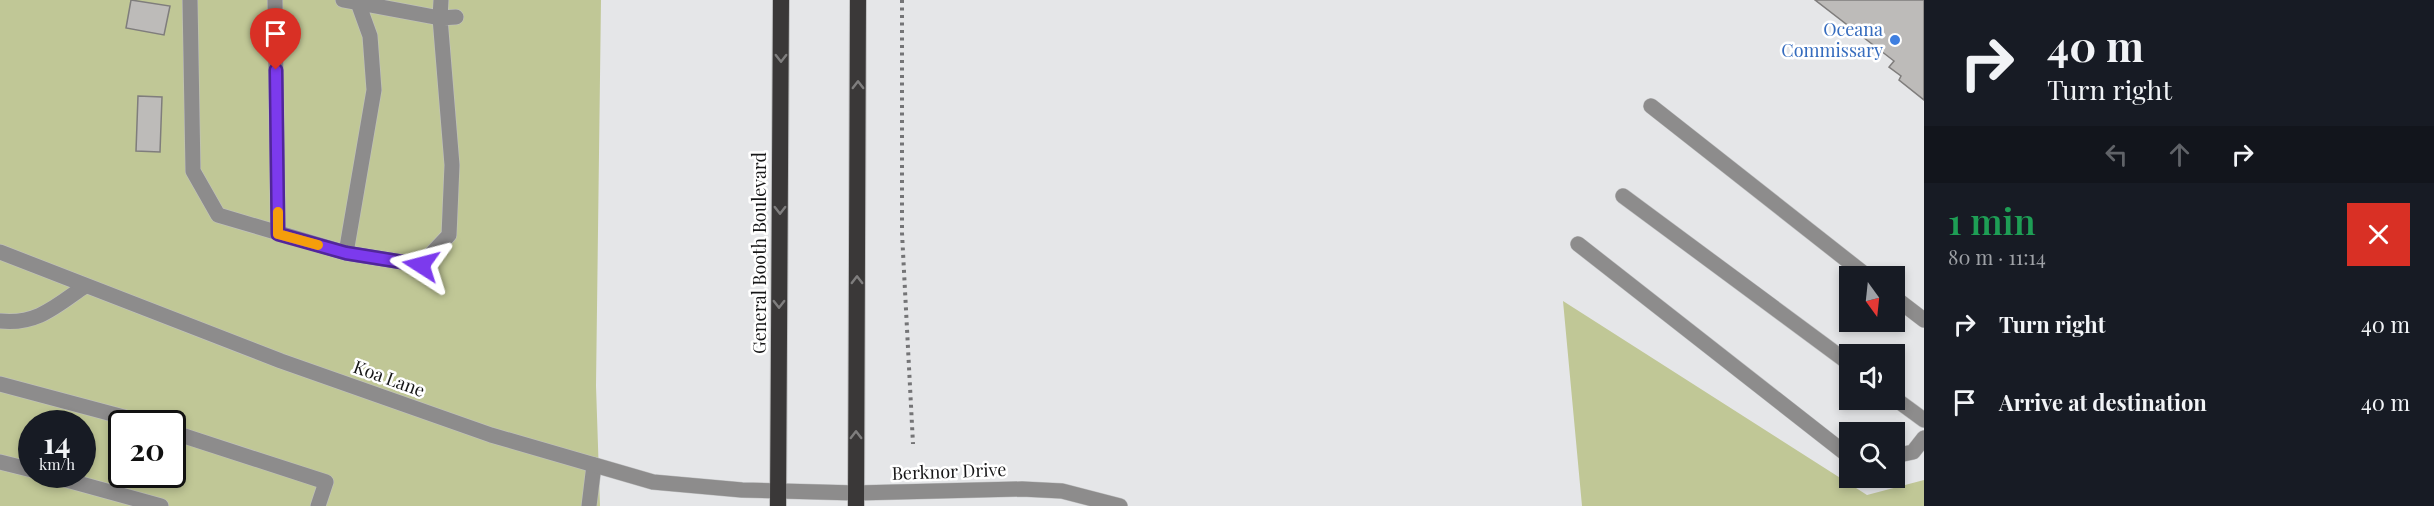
<!DOCTYPE html>
<html lang="en">
<head>
<meta charset="utf-8">
<style>
  body { margin:0; font-family:"Playfair Display",serif; background:#242831; color:#f1f3f6; height:100vh; display:flex; flex-direction:column; font-size:22px; white-space:nowrap }
  * { box-sizing:border-box; margin:0 }
  p { font-size:20px; color:#9ea1a6 }
  .icon { flex:none; width:33px; height:33px; fill:none; stroke:currentColor; stroke-width:2; stroke-linecap:round; stroke-linejoin:round }
  .map { position:relative; flex:1; overflow:hidden }
  .details { display:flex; flex-direction:column; background:#171b24; width:510px }
  .details>* { flex:none }
  .hud { background:#171b24; color:#f1f3f6; overflow:hidden }
  .needle { width:39px; rotate:165deg }
  .fabs { position:absolute; left:1839px; top:266px; display:grid; gap:12px }
  .fabs a { display:grid; place-items:center; width:66px; height:66px; border-radius:0px; background:#171b24; box-shadow:0 3px 9px #0003; font-size:30px }
  .speed { position:absolute; left:18px; top:410px; display:flex; gap:12px; font-size:30px; font-weight:700; text-align:center }
  .speed>* { display:grid; place-content:center; width:78px; height:78px; border-radius:50%; background:#171b24; box-shadow:0 3px 9px #0003; line-height:1 }
  .speed small { font-size:15px; font-weight:400 }
  .speed .limit { border:3px solid #111; border-radius:9px; background:#fff; color:#111 }
  .pin { position:absolute; display:grid; place-items:center; width:51px; height:51px; color:#fff; margin:-62px -26px; border-radius:50% 50% 50% 0; rotate:-45deg; box-shadow:0 0 6px #0007 }
  .pin .icon { rotate:45deg }
  .me { position:absolute; width:66px; margin:-33px; rotate:279deg; stroke-linejoin:round; filter:drop-shadow(0 0 4px #0008) }
  .turn { display:flex; align-items:center; gap:21px; height:126px; padding:0 24px; font-size:27px }
  .turn .icon { width:78px; height:78px; stroke-width:2.5 }
  .turn b { display:block; font-size:42px; line-height:51px }
  .lanes { display:flex; align-items:center; height:57px; padding:0 24px; background:#0003; justify-content:center; gap:30px; direction:ltr }
  .lanes .off { opacity:.35 }
  .round { display:grid; place-items:center; flex:none; width:63px; height:63px; border-radius:0px; background:#242831 }
  .head { display:flex; align-items:center; justify-content:space-between; height:102px; padding:0 24px }
  h1 { font-size:36px; font-weight:600; line-height:45px; color:#1e9e55 }
  ul { padding:0; list-style:none }
  li { display:flex; align-items:center; gap:18px; height:78px; padding:0 24px }
  li div { flex:1 }
  li b { display:block; font-size:22px }
  li em { font-style:normal }
  main { display:flex; flex:1; min-height:0 }
  .map>svg:first-child { display:block }
  .green { fill:#c0c796; fill-rule:evenodd }
  .building { fill:#bdbbb9; stroke:#7f7d7c; stroke-width:1.5 }
  .lines { fill:none; stroke-linecap:round; stroke-linejoin:round }
  .service-casing { stroke:#c0c1c2; stroke-width:16 }
  .minor-casing { stroke:#c0c1c2; stroke-width:16 }
  .trunk-casing { stroke:#c0c1c2; stroke-width:18 }
  .path { stroke:#747476; stroke-width:4; stroke-dasharray:3 4.5; stroke-linecap:butt }
  .service { stroke:#8d8c8c; stroke-width:15 }
  .minor { stroke:#8d8c8c; stroke-width:15 }
  .trunk { stroke:#3a3838; stroke-width:16 }
  .oneway { stroke:#7f7e7e }
  .route-casing { stroke:#51269a; stroke-width:15 }
  .route { stroke:#7c3aed; stroke-width:10 }
  .slow { stroke:#f59e0b; stroke-width:10 }
  .shop-dot { fill:#3f7fe0; stroke:#fff; stroke-width:2 }
  .labels { text-anchor:middle; stroke-width:5; stroke-linejoin:round; paint-order:stroke }
  .shop-label { font-size:18px; fill:#366cbe; stroke:#fff; text-anchor:end }
  .street-label { font-size:18px; fill:#161617; stroke:#fff }
</style>
</head>
<body>
<main>
<div class="map">
<svg width="1924" height="506" viewBox="0 0 1924 506">
  <rect width="100%" height="100%" fill="#e5e6e8"/>
  <path class="green" d="M0,0h601l-5,386 4,120h-600zM32,423h50v51h-50zM122,423h50v51h-50z
    M1563,301l304,194 57,-15v26h-342z"/>
  <path class="building" d="M131,0l39,6 -6,29 -38,-7z
    M1815,0h109v100l-25,-20 2,-4 -12,-9 5,-6z
    M138,96l24,1 -2,55 -24,-1z"/>
  <g class="lines">
    <g class="service-casing">
      <path id="service" d="M190,0l3,171 25,44 128,38 75,12 28,-30 3,-70 -12,-147 1,-18
        M275,0l3,233
        M343,0l97,18 16,-1
        M1651,106l216,170
        M1623,196l227,168
        M1578,244l272,213
        M346,253l28,-163 -4,-54 -13,-36
        M1894,297l30,23
        M0,321c37,4 56,-15 85,-35
        M0,384l146,39
        M1894,398l30,22
        M172,432l154,50 -8,24
        M1894,456l19,-4 11,-14
        M0,462l32,8
        M45,474l116,32
        M589,506l5,-41"/>
    </g>
    <g class="minor-casing">
      <path id="minor" d="M0,252l281,109 210,74 162,47 89,8 114,3 166,-4 40,2 58,15"/>
    </g>
    <g class="trunk-casing">
      <path id="trunk" d="M778,506l3,-506
        M856,506l2,-506"/>
    </g>
    <path class="path" d="M902,0v233l11,211"/>
    <use href="#service" class="service"/>
    <use href="#minor" class="minor"/>
    <use href="#trunk" class="trunk"/>
  </g>
  <defs><path id="oneway-chevron" d="M-2-3.5L2.5 0L-2 3.5" fill="none" stroke-width="1.6" stroke-linecap="round" stroke-linejoin="round" transform="scale(1.5)"/></defs>
  <g class="oneway">
    <use href="#oneway-chevron" transform="translate(781 58) rotate(90)"/>
    <use href="#oneway-chevron" transform="translate(858 85) rotate(-90)"/>
    <use href="#oneway-chevron" transform="translate(780 210) rotate(90)"/>
    <use href="#oneway-chevron" transform="translate(857 280) rotate(-90)"/>
    <use href="#oneway-chevron" transform="translate(779 304) rotate(90)"/>
    <use href="#oneway-chevron" transform="translate(856 435) rotate(-90)"/>
  </g>
  <g class="lines">
    <g class="route-casing">
      <path id="route" d="M276,70l2,164 68,19 75,12"/>
    </g>
    <use href="#route" class="route"/>
    <path class="slow" d="M278,212v22l40,11"/>
  </g>
  <circle class="shop-dot" cx="1895" cy="40" r="6"/>
  <g class="labels">
    <g class="shop-label">
      <text x="1883" y="36">Oceana<tspan x="1883" dy="21">Commissary</tspan></text>
    </g>
    <g class="street-label">
      <text transform="translate(760 253) rotate(-90)" y="6">General Booth Boulevard</text>
      <text transform="translate(389 379) rotate(20)" y="6">Koa Lane</text>
      <text transform="translate(949 472) rotate(-2)" y="6">Berknor Drive</text>
    </g>
  </g>
</svg>
<div class="fabs">
<a><svg class="needle" viewBox="-14 -14 28 28"><path d="M0-13l5 13h-10z" fill="#e53935"/><path d="M0 13l5-13h-10z" fill="#9ea1a6"/></svg></a>
<a><svg class="icon" aria-label="sound" viewBox="0 0 24 24"><path d="M4 9h4l5-4v14l-5-4H4zM17 9q2 3 0 6"/></svg></a>
<a><svg class="icon" aria-label="search" viewBox="0 0 24 24"><circle cx="10" cy="10" r="6"/><path d="M15 15l6 6"/></svg></a>
</div>
<div class="speed"><div>14<small>km/h</small></div><div class="limit">20</div></div>
<div class="pin" style="left:276px;top:70px;background:#d93025"><svg class="icon" aria-label="arrive" viewBox="0 0 24 24"><path d="M6 21V4h12l-3 4 3 4H6"/></svg></div>
<svg class="me" style="left:421px;top:265px" viewBox="-20 -20 40 40"><path d="M0-17L14 15 0 8-14 15z" fill="#7c3aed" stroke="#fff" stroke-width="4"/></svg>
</div>
<section class="details">
<div class="hud">
<div class="turn"><svg class="icon" aria-label="right" viewBox="0 0 24 24"><path d="M7 20v-9h11M14 6l5 5-5 5"/></svg><div><b>40 m</b>Turn right</div></div>
<div class="lanes"><svg class="icon off" aria-label="left" viewBox="0 0 24 24"><path d="M17 20v-9H6M10 6l-5 5 5 5"/></svg><svg class="icon off" aria-label="ahead" viewBox="0 0 24 24"><path d="M12 20V5M6 11l6-6 6 6"/></svg><svg class="icon" aria-label="right" viewBox="0 0 24 24"><path d="M7 20v-9h11M14 6l5 5-5 5"/></svg></div>
</div>
<div class="head"><div><h1>1 min</h1><p>80 m · 11:14</p></div><a class="round" style="background:#d93025;color:#fff"><svg class="icon" aria-label="close" viewBox="0 0 24 24"><path d="M6 6l12 12M18 6L6 18"/></svg></a></div>
<ul>
<li><svg class="icon" aria-label="right" viewBox="0 0 24 24"><path d="M7 20v-9h11M14 6l5 5-5 5"/></svg><div><b>Turn right</b></div><em>40 m</em></li>
<li><svg class="icon" aria-label="arrive" viewBox="0 0 24 24"><path d="M6 21V4h12l-3 4 3 4H6"/></svg><div><b>Arrive at destination</b></div><em>40 m</em></li>
</ul>
</section>
</main>
</body>
</html>
